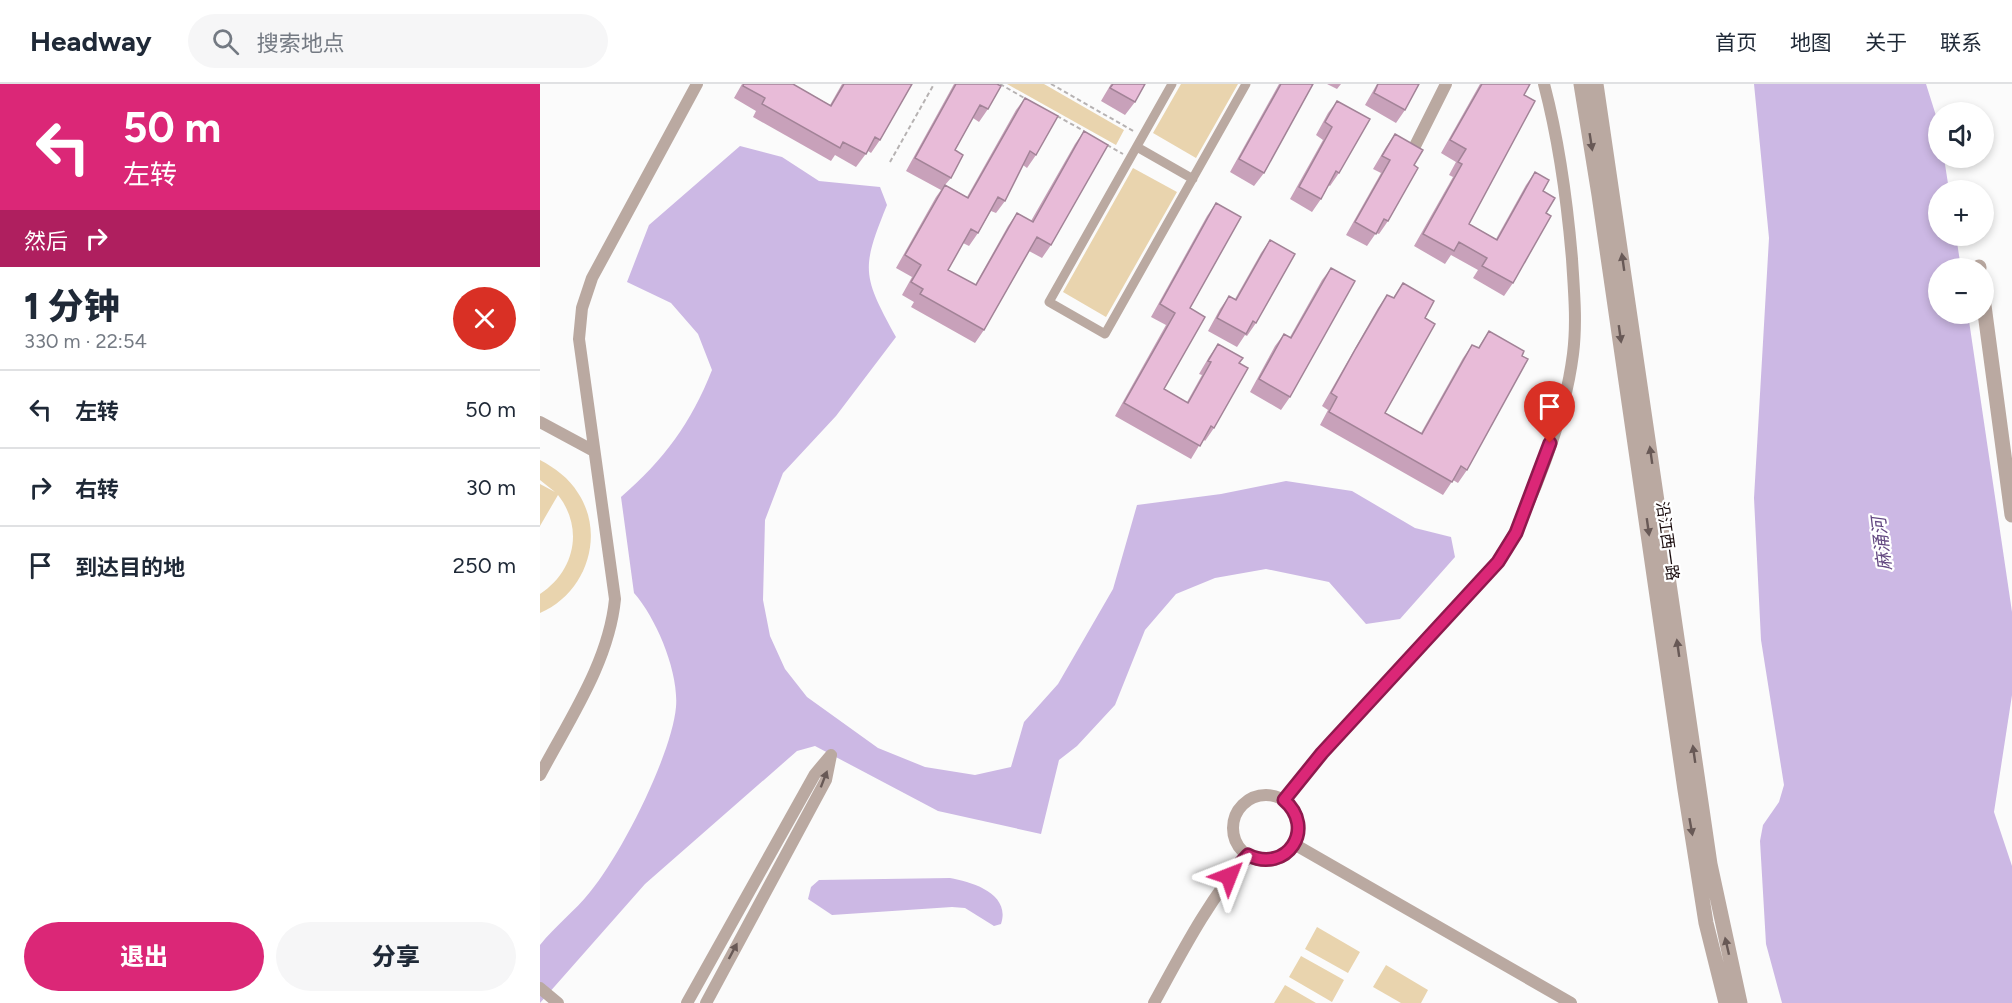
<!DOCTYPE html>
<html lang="zh">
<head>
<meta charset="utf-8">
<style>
  body { margin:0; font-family:Figtree,"Noto Sans SC",sans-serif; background:#f6f6f7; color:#1f2937; height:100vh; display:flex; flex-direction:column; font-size:22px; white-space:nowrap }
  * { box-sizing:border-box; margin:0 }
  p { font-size:20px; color:#747a83 }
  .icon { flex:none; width:33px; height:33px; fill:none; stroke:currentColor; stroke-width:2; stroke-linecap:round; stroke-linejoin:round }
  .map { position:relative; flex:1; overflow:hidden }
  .panel { display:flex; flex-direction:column; background:#fff; width:540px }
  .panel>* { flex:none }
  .hud { background:#db2777; color:#fff; overflow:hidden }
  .buttons { position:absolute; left:1388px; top:18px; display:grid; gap:12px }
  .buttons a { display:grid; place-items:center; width:66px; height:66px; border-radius:50%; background:#fff; box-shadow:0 3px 9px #0003; font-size:30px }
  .pin { position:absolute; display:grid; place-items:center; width:51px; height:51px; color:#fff; margin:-62px -26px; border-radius:50% 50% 50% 0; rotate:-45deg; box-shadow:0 0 6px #0007 }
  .pin .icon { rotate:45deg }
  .me { position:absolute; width:66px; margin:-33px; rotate:45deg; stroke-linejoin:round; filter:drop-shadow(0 0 4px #0008) }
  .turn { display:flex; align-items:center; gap:21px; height:126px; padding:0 24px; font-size:27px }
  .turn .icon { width:78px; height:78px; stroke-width:2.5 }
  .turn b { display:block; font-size:42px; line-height:51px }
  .then { display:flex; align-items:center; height:57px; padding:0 24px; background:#0003; gap:12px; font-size:22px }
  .round { display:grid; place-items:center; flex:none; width:63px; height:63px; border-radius:32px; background:#f6f6f7 }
  .summary { display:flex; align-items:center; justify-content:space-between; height:102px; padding:0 24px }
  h1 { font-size:36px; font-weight:800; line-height:45px }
  .button { display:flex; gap:12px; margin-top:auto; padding:12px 24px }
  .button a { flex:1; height:69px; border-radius:36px; background:#db2777; color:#fff; font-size:24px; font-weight:800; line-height:69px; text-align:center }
  .button a+a { background:#f6f6f7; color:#1f2937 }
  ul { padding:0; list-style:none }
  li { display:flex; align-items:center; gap:18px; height:78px; padding:0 24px; border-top:2px solid #e0e1e3 }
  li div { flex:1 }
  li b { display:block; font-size:22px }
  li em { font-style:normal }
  header { display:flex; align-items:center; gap:36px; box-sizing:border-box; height:84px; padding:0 30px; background:#fff; border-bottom:2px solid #e0e1e3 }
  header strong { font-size:28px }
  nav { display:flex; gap:33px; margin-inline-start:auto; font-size:21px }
  .search { width:420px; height:54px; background:#f6f6f7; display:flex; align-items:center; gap:15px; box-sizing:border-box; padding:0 21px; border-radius:33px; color:#747a83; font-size:22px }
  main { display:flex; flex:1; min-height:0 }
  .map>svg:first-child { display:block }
  .green { fill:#e9d4ae }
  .water { fill:#ccb8e4 }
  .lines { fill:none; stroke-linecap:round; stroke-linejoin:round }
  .path { stroke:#b6b2b2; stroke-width:2; stroke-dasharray:4.5 3; stroke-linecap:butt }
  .pedestrian { stroke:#baa9a1; stroke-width:9 }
  .minor { stroke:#baa9a1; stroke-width:12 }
  .tertiary { stroke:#baa9a1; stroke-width:15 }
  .wall { fill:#c8a1ba }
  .building { fill:#e8bbd8; stroke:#a28397; stroke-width:1.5 }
  .oneway { fill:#685956 }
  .route-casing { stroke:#8e194d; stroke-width:15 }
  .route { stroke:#db2777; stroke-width:10 }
  .labels { text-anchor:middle; stroke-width:4.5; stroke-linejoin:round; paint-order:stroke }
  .street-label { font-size:16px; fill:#17090a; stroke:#fff }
  .water-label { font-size:18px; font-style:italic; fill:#634881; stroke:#fff }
</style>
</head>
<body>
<header>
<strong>Headway</strong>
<div class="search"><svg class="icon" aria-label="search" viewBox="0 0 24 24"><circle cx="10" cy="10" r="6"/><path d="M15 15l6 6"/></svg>搜索地点</div>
<nav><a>首页</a><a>地图</a><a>关于</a><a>联系</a></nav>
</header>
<main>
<section class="panel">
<div class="hud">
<div class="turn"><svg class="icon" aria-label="left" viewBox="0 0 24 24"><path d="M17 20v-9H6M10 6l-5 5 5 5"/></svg><div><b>50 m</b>左转</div></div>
<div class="then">然后<svg class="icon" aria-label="right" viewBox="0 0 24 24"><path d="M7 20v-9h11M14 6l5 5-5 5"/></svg></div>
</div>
<div class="summary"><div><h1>1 分钟</h1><p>330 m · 22:54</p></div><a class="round" style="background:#d93025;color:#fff"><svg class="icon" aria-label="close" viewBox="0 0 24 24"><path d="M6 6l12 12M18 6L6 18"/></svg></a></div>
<ul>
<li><svg class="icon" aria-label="left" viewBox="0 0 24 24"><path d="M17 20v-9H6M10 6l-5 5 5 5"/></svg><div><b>左转</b></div><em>50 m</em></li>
<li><svg class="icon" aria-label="right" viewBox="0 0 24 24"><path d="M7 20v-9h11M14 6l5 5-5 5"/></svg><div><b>右转</b></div><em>30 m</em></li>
<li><svg class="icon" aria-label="arrive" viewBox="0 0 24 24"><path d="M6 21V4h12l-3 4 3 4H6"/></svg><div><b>到达目的地</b></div><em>250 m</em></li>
</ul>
<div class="button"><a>退出</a><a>分享</a></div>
</section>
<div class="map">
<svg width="1472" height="919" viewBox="0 0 1472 919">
  <rect width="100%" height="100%" fill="#fbfbfb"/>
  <path class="green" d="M467,0h37l80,46 -8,15z
    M641,0h57l-42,74 -43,-25z
    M593,84l44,24 -71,125 -43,-25z
    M0,376c15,8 29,18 38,33 28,42 8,101 -38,120v-19c35,-23 44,-66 18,-99l-18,31v-42l15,8 -15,-12z
    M777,843l43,25 -12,21 -43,-24z
    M761,872l43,24 -12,22 -43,-25z
    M846,881l42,25 -7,13h-20l-28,-16z
    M745,901l31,18h-42z"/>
  <path class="water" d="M1214,0h172l12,38v36h6l5,32h-11v46h18l5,32h-23v46h30l44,298v83l-18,117 18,54v137h-230l-16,-59 -6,-103 3,-16 16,-23 5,-17 -23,-145 -7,-142 15,-260z
    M200,62l42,11 37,24 61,6 7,18c-26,64 -25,70 9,132l-60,79 -53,57 -18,47 -2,80 7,36 15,33 22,28 71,51 47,19 50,8 36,-8 13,-45 34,-38 55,-95 24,-84 84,-11 65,-13 66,10 63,37 36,9 4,20 -55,62 -34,5 -37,-42 -63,-13 -51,9 -39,16 -31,36 -30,75 -38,41 -18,14 -18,74 -103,-23 -123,-65 -18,5 -152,133 -105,119v-58c15,-19 35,-34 50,-53 31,-37 82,-138 86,-185 3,-34 -19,-88 -42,-114l-13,-96c43,-37 70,-74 91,-127l-14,-36 -27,-31 -44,-21 22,-57z
    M410,794c23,4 61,16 51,46l-7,2 -29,-18 -13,-1 -120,8 -24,-16 3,-12 8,-7z"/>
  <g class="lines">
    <path class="path" d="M460,0l26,15
      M511,0l84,48
      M517,32l27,15
      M567,61l16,9
      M350,78l44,-78"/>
    <path class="pedestrian" d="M632,0l-123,218 56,32 141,-250
      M597,63l56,32"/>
    <path class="minor" d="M875,62l31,-62
      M0,338l52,28
      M0,691c29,-55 69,-113 75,-176l-36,-260 3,-31 10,-30 105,-194
      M693 744a33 33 0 1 1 66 0a33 33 0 1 1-66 0Z
      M744,716l38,-47 176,-191c34,-55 67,-144 75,-208 4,-32 1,-63 -1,-95 -5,-59 -13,-118 -28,-175
      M754,760l277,159
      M0,904l18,15
      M147,919l128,-229 16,-19 -5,25 -120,223
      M614,919c28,-51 55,-104 94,-148"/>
    <path class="tertiary" d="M1041,0l18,111 86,595 21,133 20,80
      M1056,0l114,780 30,139
      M1439,183v1
      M1443,214l29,217"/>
  </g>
  <path class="wall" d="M202,0h51l37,21 12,-21h70l-32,56 -9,13 -3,-2 -12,16 -21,-12 -4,6 -78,-44 3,-6 -22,-13z
    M414,0h43l-9,25 -9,13 -6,-4 -18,32 -4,28 -6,7 22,12 49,-87 9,-12 11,57 -9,13 -4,-3 -18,36 -9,12 -5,-2 -13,22 -9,13 -6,-3 -15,27 27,15 33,-59 9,-13 14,8 44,-77 9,-13 -33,114 -9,13 -13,-7 -45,79 -9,13 -64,-36 3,-5 -12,-7 10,-18 -16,-9 40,-71 5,-7 -35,-19z
    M571,0h34l-10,18 -10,13 -24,-14z
    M739,0h34l-49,89 -10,13 -24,-14z
    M787,0h14l-4,5z
    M837,0h42l-14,26 -9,13 -31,-18z
    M940,0h50l-6,11 -55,129 27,15 30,-54 9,-13 8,19 3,22 -33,70 -9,13 -31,-18 5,-8 -27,-15 -6,9 -31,-18 39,-69 -4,-2 7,-13 -15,-9z
    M797,17l2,72 -9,13 -2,-1 -7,14 -9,13 -22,-13 33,-59 -7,-5 12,-22z
    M855,50l19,31 -26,56 -9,13 -3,-1 -9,13 -21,-11 35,-62 -8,-4 13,-22z
    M676,119l-26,105 -26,81 23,13 15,-27 -3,-1 10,-17 9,-13 21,19 -25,65 -9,13 -2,-2 -12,20 -76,-43 51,-91 -15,-8 56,-101z
    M730,156l-14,83 -9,13 -2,-1 -8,12 -29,-16 12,-22 9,-13 6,3 26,-46z
    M791,184l-41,129 -9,13 -31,-18 25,-46 9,-12 6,3 32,-57z
    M863,199l22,35 -40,95 36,20 42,-75 9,-13 6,3 11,-17 -22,139 -9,13 -5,-3 -10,15 -123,-70 8,-15 -6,-4 56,-98 9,-13 6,3z"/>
  <path class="building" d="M204,0h49l38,22 13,-22h68l-32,56 -5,-3 -9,17 -23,-12 -3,6 -78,-44 3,-6 -22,-12z
    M416,0h41l4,2 -13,23 -8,-4 -25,45 8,5 -12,23 -36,-20z
    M573,0h32l-10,18 -25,-14z
    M741,0h32l-49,89 -25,-14z
    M838,0h41l-14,26 -31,-17z
    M942,0h48l-6,11 11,6 -66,123 28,16 38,-68 14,8 -6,11 12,7 -9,15 5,3 -38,67 -31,-17 5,-8 -28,-16 -5,9 -31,-17 39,-70 -4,-2 8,-13 -16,-9z
    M485,14l33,18 -22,39 -6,-4 -25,50 -7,-4 -20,36 -7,-4 -23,41 28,15 41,-72 16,9 51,-91 24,14 -57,100 -14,-8 -53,93 -64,-36 3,-5 -12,-7 10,-17 -16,-10 40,-70 23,13z
    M797,17l33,18 -31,54 -3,-2 -15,28 -22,-12 33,-60 -7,-5z
    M855,50l28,16 -9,15 4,3 -30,53 -4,-2 -8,15 -21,-12 35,-62 -8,-4z
    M676,119l25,14 -51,91 15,9 -41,72 24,14 23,-41 -3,-1 10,-17 25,14 -4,5 9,5 -34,60 -3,-2 -11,20 -76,-43 51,-90 -15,-9z
    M730,156l25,14 -39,69 -3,-2 -7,13 -29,-16 12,-22 7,4z
    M791,184l24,13 -65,116 -31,-18 25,-45 7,4z
    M863,199l31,18 -9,17 10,6 -50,89 37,21 50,-89 7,3 10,-17 35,20 -2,5 6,3 -61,111 -6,-4 -9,16 -123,-70 8,-15 -6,-4 25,-45 31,-53 7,3z"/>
  <defs><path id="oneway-solid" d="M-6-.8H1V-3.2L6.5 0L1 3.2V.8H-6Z" transform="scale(1.5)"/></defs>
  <g class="oneway">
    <use href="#oneway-solid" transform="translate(1051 58) rotate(81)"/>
    <use href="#oneway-solid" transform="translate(1083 178) rotate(-98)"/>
    <use href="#oneway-solid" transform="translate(1080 250) rotate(82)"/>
    <use href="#oneway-solid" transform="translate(1111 371) rotate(-98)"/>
    <use href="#oneway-solid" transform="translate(1108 443) rotate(82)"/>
    <use href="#oneway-solid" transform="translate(1138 564) rotate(-98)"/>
    <use href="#oneway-solid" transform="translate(1154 670) rotate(-98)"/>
    <use href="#oneway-solid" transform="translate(284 695) rotate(-69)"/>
    <use href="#oneway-solid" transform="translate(1151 743) rotate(80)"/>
    <use href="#oneway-solid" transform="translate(1187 862) rotate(-103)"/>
    <use href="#oneway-solid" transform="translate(193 867) rotate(-62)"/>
  </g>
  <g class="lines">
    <g class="route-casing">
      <path id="route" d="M689,792l19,-21c39,19 69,-27 36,-55l38,-47 176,-191 18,-29 34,-90"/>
    </g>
    <use href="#route" class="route"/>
  </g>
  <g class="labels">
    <g class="street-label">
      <text transform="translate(1128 457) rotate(82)" y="6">沿江西一路</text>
    </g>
    <g class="water-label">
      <text transform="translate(1342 460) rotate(-97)" y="6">麻涌河</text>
    </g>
  </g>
</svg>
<div class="buttons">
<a><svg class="icon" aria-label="sound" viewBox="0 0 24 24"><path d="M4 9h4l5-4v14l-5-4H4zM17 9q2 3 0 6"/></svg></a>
<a>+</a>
<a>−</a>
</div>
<div class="pin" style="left:1010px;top:359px;background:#d93025"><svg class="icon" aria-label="arrive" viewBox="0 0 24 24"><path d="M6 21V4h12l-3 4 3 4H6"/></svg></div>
<svg class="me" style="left:689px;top:792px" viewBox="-20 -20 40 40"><path d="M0-17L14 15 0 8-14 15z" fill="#db2777" stroke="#fff" stroke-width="4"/></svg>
</div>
</main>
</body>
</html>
